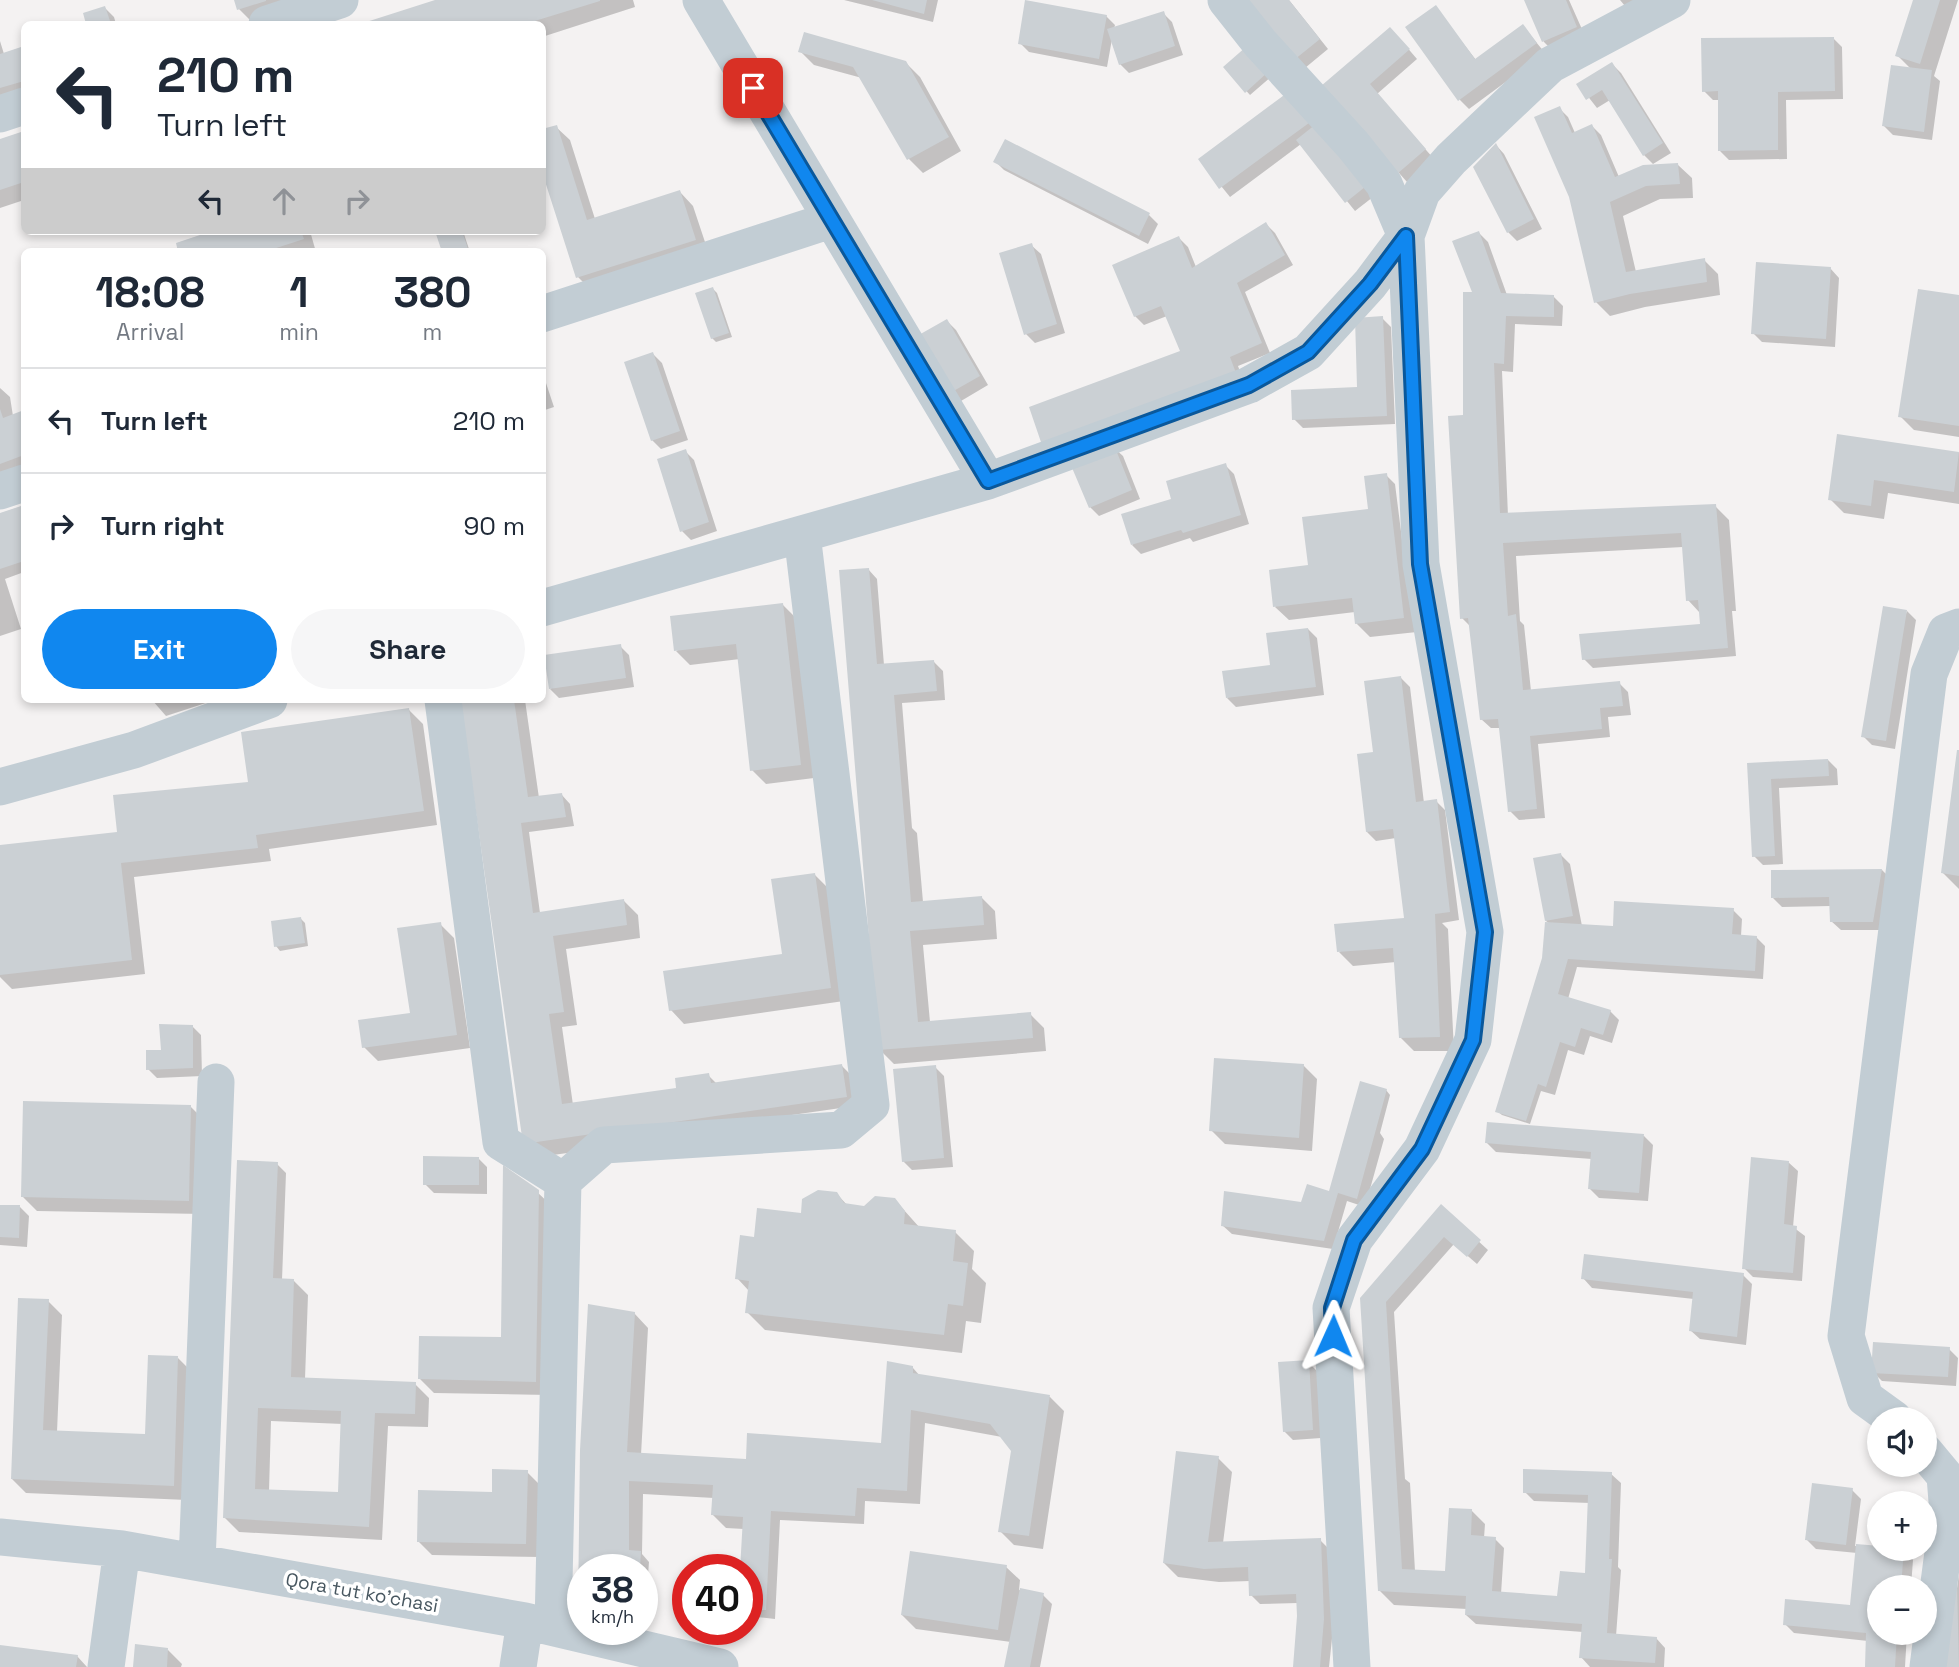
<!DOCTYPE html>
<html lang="en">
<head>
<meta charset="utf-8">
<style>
  body { margin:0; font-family:"Space Grotesk",sans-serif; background:#f6f6f7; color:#1f2937; height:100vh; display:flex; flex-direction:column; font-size:26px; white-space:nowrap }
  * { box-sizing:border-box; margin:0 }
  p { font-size:23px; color:#747a83 }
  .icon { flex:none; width:38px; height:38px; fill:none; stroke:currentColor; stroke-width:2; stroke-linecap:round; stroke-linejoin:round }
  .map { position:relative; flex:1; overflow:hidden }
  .sheet { position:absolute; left:21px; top:248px; width:525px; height:455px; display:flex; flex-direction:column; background:#fff; border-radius:10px; box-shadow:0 4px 10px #0003 }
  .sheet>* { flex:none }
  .banner { position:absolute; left:21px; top:21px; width:525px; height:214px; border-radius:10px; box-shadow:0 4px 10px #0003; background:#fff; color:#1f2937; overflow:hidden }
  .buttons { position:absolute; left:1867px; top:1407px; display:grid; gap:14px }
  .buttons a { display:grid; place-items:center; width:70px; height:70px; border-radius:50%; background:#fff; box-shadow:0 4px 10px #0003; font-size:35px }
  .speed { position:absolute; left:567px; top:1554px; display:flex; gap:14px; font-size:35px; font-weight:700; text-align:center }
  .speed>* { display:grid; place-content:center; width:91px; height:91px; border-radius:50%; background:#fff; box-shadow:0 4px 10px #0003; line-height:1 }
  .speed small { font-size:18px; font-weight:400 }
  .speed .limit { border:10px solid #d22; background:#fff; color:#111 }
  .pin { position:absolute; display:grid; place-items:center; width:60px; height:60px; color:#fff; margin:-30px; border-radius:14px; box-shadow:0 4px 10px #0006 }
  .me { position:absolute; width:77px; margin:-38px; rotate:1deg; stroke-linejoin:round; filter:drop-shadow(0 0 5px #0008) }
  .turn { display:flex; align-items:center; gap:24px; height:147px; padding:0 21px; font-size:32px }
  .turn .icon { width:91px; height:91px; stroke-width:2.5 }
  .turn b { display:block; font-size:49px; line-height:60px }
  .lanes { display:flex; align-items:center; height:66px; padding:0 21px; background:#0003; justify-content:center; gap:35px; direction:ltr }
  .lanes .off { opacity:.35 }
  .eta { display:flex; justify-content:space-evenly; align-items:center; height:119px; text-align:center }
  .eta b { font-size:42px; font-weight:700; line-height:49px }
  .button { display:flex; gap:14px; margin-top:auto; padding:14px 21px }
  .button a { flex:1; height:80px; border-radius:42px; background:#1087ef; color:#fff; font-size:28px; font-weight:700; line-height:80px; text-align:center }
  .button a+a { background:#f6f6f7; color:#1f2937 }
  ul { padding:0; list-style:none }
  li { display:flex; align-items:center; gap:21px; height:105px; padding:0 21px; border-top:2px solid #e0e1e3 }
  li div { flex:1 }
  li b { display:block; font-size:26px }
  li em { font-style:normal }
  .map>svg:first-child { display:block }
  .shadow { fill:#0003; fill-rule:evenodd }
  .building { fill:#cbd0d4; fill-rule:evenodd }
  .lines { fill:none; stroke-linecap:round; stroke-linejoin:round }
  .minor { stroke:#c2cdd4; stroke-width:37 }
  .route-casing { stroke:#0a589b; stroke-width:18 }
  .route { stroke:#1087ef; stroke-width:12 }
  .labels { text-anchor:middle; stroke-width:7; stroke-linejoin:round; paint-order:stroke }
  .street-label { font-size:19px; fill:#485760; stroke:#fff }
</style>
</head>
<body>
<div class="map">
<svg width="1959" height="1667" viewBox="0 0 1959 1667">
  <rect width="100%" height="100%" fill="#f4f2f2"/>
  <path class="shadow" d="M236,0h87l-70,23 -14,-14z
    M440,0h193l2,7 -93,30v-13h-178z
    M844,0h94l-5,22z
    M1289,0l39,49 -23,19 -9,-9z
    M1525,0h44l16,36 -32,15 -9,-9z
    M1620,0h15l-10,6z
    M1915,0h43l-24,76 6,5 -8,59 -39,-5 -9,-9 27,-57 -14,-14z
    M1435,7l41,53 47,-34 22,27 -76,56 -9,-9z
    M105,8l9,9 2,7h-28l-3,-10z
    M1163,13l9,9 11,33 -54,18 -9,-9 -8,-25 -5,28 -78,-15 -9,-9 86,-27 9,9 -1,4z
    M1399,38l18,21 -40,35 57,65 -27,23 -84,-95z
    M1833,38l9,9 1,52 -57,1 1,59 -58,1 -9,-9v-51h-7l-9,-9z
    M0,41l4,13 20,-6v44l-24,14z
    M800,51l105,11 15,15 41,74 -38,22 -14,-14 -47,-81 -48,-13z
    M1612,64l9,9 50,80 -18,11 -9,-9 -34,-55 -13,8 -18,-23z
    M1225,67l47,9 -22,19z
    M1291,93l82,104 -18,14 -54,-67 -71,53 -30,-37z
    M1559,108l9,9 7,16 17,-7 9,9 18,42 59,-12 14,13 1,20 -33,1 -37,17 13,56 68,-12 14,14 2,21 -75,12 -35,9 -14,-14z
    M556,127l14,13 25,79 85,-27 13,14 16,48 -117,37 -14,-14z
    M24,133v67l-24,8v-68z
    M1006,141l143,74 9,9 -10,20 -144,-74 -9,-9z
    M1496,145l8,9 38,75 -25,12 -9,-9z
    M1266,224l9,9 18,32 -48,27 25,61 -32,13 6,16 -62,-30 -15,-36 -23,9 -9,-9 44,-78 9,9 8,20z
    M214,231h96l6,21h-136z
    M437,231h26l7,21h-26z
    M1479,233l9,9 19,53 46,1 10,10 -1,20 -47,-2 -2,48 -11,-1 6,145 207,-10 14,14 7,91h-4l4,45 -143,12 -9,-9 117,-33 -1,-13 -12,-13 -5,-53 -167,9 4,65 4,4 7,66 88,-8 9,9 3,23 -23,2 2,20 -72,7 7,74 -26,2 -9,-9 -9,-83h-10l-10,-9 -10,-92 -9,-9 2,-201z
    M1031,245l10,9 24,79 -30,10 -9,-9z
    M1830,268l9,10 -4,69 -73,-5 -9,-9z
    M713,289l4,4 15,44 -16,5 -4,-4z
    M1959,297v140l-45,-7 -14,-14z
    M1382,318l9,9 4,97 -92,4 -9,-9 65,-30z
    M947,321l9,9 32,55 -27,16 -41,-64z
    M653,354l9,9 26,77 -27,9 -9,-9z
    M542,371l12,36 -12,4z
    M0,388l10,9 3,19 11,-4v62l-24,8z
    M1839,436l120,17v51l-71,-11 -4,26 -40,-6 -14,-14z
    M1113,447l10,9 17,43 -41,17 -9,-9z
    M685,451l9,9 23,71 -26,9 -9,-9z
    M1225,465l9,9 15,50 -56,18 -3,-4 -49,16 -9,-9 42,-45z
    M1386,475l9,9 10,79 12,69 -47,5 -14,-14 -1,-11 -66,8 -14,-13 37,-40 58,-56z
    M24,507v65l-19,7 16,50 -21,7v-121z
    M868,569l9,10 7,86 50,-3 9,9 2,29 -43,3 10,125 5,5 6,69 58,-5 14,14 2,28 -74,6 7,77 100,-8 14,14 2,23 -152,13 -14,-14z
    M782,604l14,14 18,160 -48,6 -14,-14 -12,-111 -50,6 -14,-14z
    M1907,611l9,9 -21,129 -23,-4 -9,-9z
    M1308,629l9,9 7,57 -88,12 -9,-9 45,-31z
    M620,646l9,9 5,32 -75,11 -9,-9z
    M1401,678l9,9 14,116 12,-2 9,9 14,110 -17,3 6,6 6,122h-40l-14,-14 -4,-75 -43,4 -14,-14 67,-34 -10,-80 -20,3 -9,-9 8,-78z
    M152,700h63l-49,16z
    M461,700h64l14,98 22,-4 9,10 4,22 -45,6 11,81 84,-12 14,14 2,23 -74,11 11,76 -15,2 11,78 102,-15 33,-15 9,9 125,-18 9,9 4,31 -162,23 1,6 -155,22 -14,-14z
    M409,710l14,14 14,101 -168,24 2,12 -137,16 11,97 -133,15 -12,-12v-130l119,-14 131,-50z
    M1959,751v138l-16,-16z
    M1828,760l9,9 1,16 -59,3 4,76 -20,1 -9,-9 -5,-92z
    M1561,855l9,9 12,62 32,2 119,-18 9,9 -1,17 15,1 9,9 -2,33 -186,-12 -9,32 42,12 9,9 -7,23 -22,-7 -6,19 -16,-5 -13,45 -14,-4 -11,33 -28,-9 -5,-4 47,-153 6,-34 -4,-3z
    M1882,870l9,9 -10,51h-40l-10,-9v-15l-49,1 -9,-9z
    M814,874l14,14 16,113 -160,23 -13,-14 113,-54z
    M301,919l4,4 3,23 -28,5 -4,-5z
    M440,924l14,14 16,110 -92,13 -14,-14 48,-33z
    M192,1026l9,9 1,41 -45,2 -9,-9 14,-17z
    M1303,1065l14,14 -5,72 -87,-7 -14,-14z
    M935,1067l9,9 9,91 -41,3 -9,-9z
    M1386,1090l4,5 -10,38 4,6 -19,68 -18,-6 -14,48 -101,-15 -10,-9 81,-21 27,-11z
    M190,1106l14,14 -1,94 -166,-3 -14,-14z
    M1644,1136l9,9 -5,56 -49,-3 -9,-9 2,-30 -96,-7 -9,-9z
    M478,1158l9,9v27l-53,-1 -9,-9z
    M1788,1162l10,9 -5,56 12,9 -3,45 -49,-4 -9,-9z
    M277,1164l9,9 -4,107 12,1 14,14 -3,84 110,5 14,14 -1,29 -40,-1 -6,114 -143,-8 -14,-14zM271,1421l72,3 -3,70 -71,-3z
    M537,1192l15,14 -3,189 -115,-2 -14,-14 82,-41z
    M836,1193l12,13 16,2 31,-8 25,28 35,4 19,19 -2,18 14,14 -5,40 -15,-2 -4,32 -197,-23 -18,-18 2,-21 -12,-13 18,-39 47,-24z
    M0,1206l20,1 9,9 -2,31 -27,-2z
    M1441,1207l47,43 -11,14 -23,-20 -60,68 11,167 5,4 5,88 32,2 24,-63 14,14 -1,14 11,1 9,9 -3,46 58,4 28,-24 3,-71 -56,-2 -9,-9 86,-18 10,9 -3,84 3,3 -5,66 40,2 9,10 -1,19h-74l-9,-10 2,-25 -107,-8 -10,-9 1,-6 -73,-4 -14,-14 -18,-293z
    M1743,1275l9,9 -6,61 -46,-6 -10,-9 4,-31 -102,-11 -9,-10z
    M48,1301l14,14 -5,117 90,4 31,-78 14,14 -5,128 -161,-7 -14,-14z
    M634,1313l14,15 -7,127 107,6 135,-16 30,-77 7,8 130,21 14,14 -21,138 -29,-4 -14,-14 13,-81 -11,-13 -77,-14 -5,81 -55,-3 -1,23 -84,-4 -5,99 -28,-3v-46l-3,-41 -18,-1 -14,-14 2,-16 -71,-4 -1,60 7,8 -5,65h-2v-57h-59v40l-3,-2v-61z
    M1949,1349l9,9 -2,28 -74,-5 -9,-9z
    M1308,1362l9,9 4,67 -28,2 -9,-9z
    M1218,1458l14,14 -9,71 97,-3 14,14 -1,75 -4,38h-34l3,-64 -38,1 -9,-9 -1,-14 -31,1 -41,-5 -14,-14z
    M527,1472l14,14 -1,71 -108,-2 -14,-14z
    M1852,1490l9,9 -6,47 49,4 9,10 -2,27h-31v46h27l-2,34h-38l1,-26 -74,-8 -9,-9 67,-17 5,-54 -41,-4 -9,-9z
    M1006,1567l14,13 -1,10 24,5 9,9 -12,63h-34l5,-25 -95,-13 -14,-14z
    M1959,1574v93h-13z
    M0,1646l77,10 10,11h-87z
    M168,1650l14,14 -1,3h-47z"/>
  <path class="building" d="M234,0h32v1l-29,9z
    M435,0h165v1l-75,23h-165z
    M872,0h55l-3,14z
    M1025,0l82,15 -8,44 -81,-15z
    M1246,0h43l31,39 -26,21z
    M1524,0h42l11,27 -35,15z
    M1913,0h27l-20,64 -25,-8z
    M1436,5l39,54 48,-35 14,19 -79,58 -53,-74z
    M105,6l6,18h-25l-3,-11z
    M1164,11l11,35 -56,19 -12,-36z
    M1390,27l20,22 -40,35 56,65 -29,25 -76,-88z
    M804,32l102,29 43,76 -42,23 -54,-93 -55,-15z
    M1834,37l1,54 -57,1v58l-60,1v-60l-16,1 -1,-54z
    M24,46v35l-24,7v-34z
    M1247,46l22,25 -24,22 -22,-26z
    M1612,62l51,81 -20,13 -41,-66 -16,10 -10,-16z
    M1891,65l41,5 -8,62 -42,-6z
    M1291,90l22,30 -94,69 -21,-30z
    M1560,106l12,27 20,-9 23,53 28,-12 35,-2 2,21 -34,2 -36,16 16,70 79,-14 2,24 -77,12 -36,9 -25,-106 -35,-80z
    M1316,124l49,63 -20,16 -49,-63z
    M557,125l30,95 93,-30 16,50 -120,38 -34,-106v-43z
    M24,131v51l-24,8v-51z
    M1005,139l145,74 -11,23 -146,-74z
    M1496,143l38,76 -27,14 -34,-66z
    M1266,222l19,33 -48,28 25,60 -32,14 6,16 -193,75 -14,-41 151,-56 -19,-45 -27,11 -22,-52 67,-29 13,32z
    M212,231h89l3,8 -40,13h-86l-2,-9z
    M435,231h27l7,21h-27z
    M1479,231l22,62 53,2v22l-48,-1 -2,48 -10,-1 6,150 216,-9 12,144 -146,12 -3,-26 121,-10 -2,-24 -12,1 -5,-68 -178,10 5,73 8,-2 7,76 97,-9 3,25 -23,2 2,21 -72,7 7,73 -29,3 -10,-93 -18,1 -12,-102 -8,1 -12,-203 15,-1v-123h9l-20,-51z
    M1032,243l25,81 -33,11 -25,-82z
    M1756,262l75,5 -5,72 -75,-5z
    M713,287l16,46 -18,6 -16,-46z
    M1918,289l41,6v131l-61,-9z
    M1383,316l4,100 -95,4 -1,-30 66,-3 -2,-69z
    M947,319l33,57 -30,17 -33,-57z
    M653,352l27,79 -29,10 -27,-79z
    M0,409l3,9 21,-8v45l-24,9z
    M1837,434l122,18 -5,40 -80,-12 -3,26 -43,-6z
    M1114,445l18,45 -43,18 -19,-45z
    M686,449l23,73 -29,10 -23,-73z
    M1226,463l15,52 -58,18 -2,-3 -50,15 -10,-31 50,-15 -5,-18z
    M1387,473l17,145 -49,6 -3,-26 -79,9 -4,-37 39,-5 -6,-48 66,-8 -4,-33z
    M24,505v56l-24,8v-56z
    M869,568l8,96 57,-4 3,31 -43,4 17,207 71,-6 2,29 -74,6 8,91 113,-10 2,26 -155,12 -39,-480z
    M783,603l18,162 -51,6 -14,-127 -62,7 -4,-35z
    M1883,606l24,4 -21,131 -25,-4z
    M1308,628l8,59 -90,11 -4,-27 48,-6 -4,-32z
    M621,644l5,34 -77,11 -5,-34z
    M1401,676l15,126 21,-3 13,113 -15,2 5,123 -41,1 -6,-90 -56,4 -3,-28 70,-6 -11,-89 -27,3 -9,-78 16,-2 -9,-71z
    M460,700h54l14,97 34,-4 4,24 -45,6 12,90 91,-14 3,26 -74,11 11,76 -15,2 13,90 114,-16 -1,-10 34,-5 2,10 131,-19 5,33 -324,47z
    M409,708l15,103 -168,24 2,13 -137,15 11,97 -132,15v-130l117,-13 -4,-37 135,-13 -7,-50z
    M1957,750h2v126l-18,-3z
    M1828,759l1,17 -58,3 4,77 -23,1 -5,-94z
    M1561,853l12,63 -28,5 -12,-63z
    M1882,869l-9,53h-43l-1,-25 -58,1v-28z
    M815,873l16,115 -162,23 -6,-40 119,-17 -11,-75z
    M1614,901l120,7 -2,26 25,2 -2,35 -187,-12 -10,35 53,16 -8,25 -22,-7 -6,19 -15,-5 -14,45 -8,-3 -12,37 -31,-9 47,-154 3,-36 68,4z
    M301,917l4,26 -31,4 -3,-26z
    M441,922l16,113 -95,13 -4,-28 52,-7 -13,-85z
    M159,1024l34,1v43l-47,2v-20h15z
    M1214,1058l90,6 -5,74 -90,-7z
    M936,1065l8,93 -42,4 -9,-93z
    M1360,1081l27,8 -30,110 -19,-6 -14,48 -103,-15 3,-35 77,11 6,-18 22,7z
    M23,1101l168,4 -2,96 -168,-4z
    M1487,1122l157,12 -5,59 -51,-4 3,-37 -106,-9z
    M423,1156l56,1v28h-56z
    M1751,1157l38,4 -5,63 13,2 -4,47 -51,-4z
    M237,1160l41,2 -5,116 21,1 -3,98 125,5 -1,32 -40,-1 -6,114 -146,-9zM258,1408l83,3 -3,81 -83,-3z
    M503,1165l36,25 -3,192 -118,-3 1,-43 82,1z
    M818,1190l19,2 7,11 20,3 11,-10 20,2 10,13 -1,13 52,6 -3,31 15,2 -5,43 -15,-2 -4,31 -199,-22 4,-32 -14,-2 5,-44 14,2 3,-29 44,5 1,-14z
    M1441,1204l40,36 -14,17 -23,-20 -58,65 16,267 43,2 4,-63 23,1 -1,26 25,2 -4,54 65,5 3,-25 25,2 3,-78 -65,-2v-24l89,3 -3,87h3l-5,74 50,4 -2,26 -76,-5 3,-34 -117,-9 1,-19 -88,-5 -18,-293z
    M0,1205h20l-1,33 -19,-1z
    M1584,1254l160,19 -7,64 -48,-6 4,-39 -112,-13z
    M18,1298l31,1 -6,131 102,4 3,-79 30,1 -4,130 -163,-7z
    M588,1304l47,8 -8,140 119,7 1,-26 134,10 6,-82 26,5v7l137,22 -21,141 -31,-4 13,-81 -21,-27 -79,-14 -4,81 -50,-3 -2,28 -84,-5 -5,99 -19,-1v-39h-7l3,-53 -32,-2 2,-30 -84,-4v69l12,1 -1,19h-57v39l-5,-1 2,-158z
    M1873,1342l77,5 -2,30 -77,-4z
    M1309,1360l4,70 -30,2 -5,-70z
    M1176,1451l43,5 -11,86 113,-4 3,81 -4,48h-27l4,-51 -1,-22 -47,2 -1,-29 -44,2 -41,-6z
    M492,1469l36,1 -2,74 -109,-2 1,-52 74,2z
    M1812,1483l41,5 -7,57 -41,-5z
    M1856,1544l24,2v3h24l-3,38h-21v46h17l-2,34h-30l1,-34 -83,-8 2,-26 65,6z
    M910,1551l97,14 -9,65 -97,-15z
    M1957,1582l2,85h-14z
    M1020,1588l24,5 -14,74h-26z
    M135,1644l33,4 -1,19h-34z
    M0,1645l78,10 -2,12h-76z"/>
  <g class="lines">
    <path class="minor" d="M267,24l73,-24
      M0,114l24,-8
      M542,314l289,-94
      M988,481l261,-96 59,-33 62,-68 36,-48 -22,-52 -31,-39 -93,-102 -34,-43
      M0,491l24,-8
      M542,608l446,-127 -287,-481
      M443,700l58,442 62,39 -10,446
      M0,787l134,-37 135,-50
      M563,1181l41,-36 237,-15 30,-25 -69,-571
      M1894,1419l-29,-21 -19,-62 83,-662 17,-42 13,-5
      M1925,1452l20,24 3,38 -20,153
      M0,1537l122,12 403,72 195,46
      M197,1562l19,-480
      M106,1667l16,-118
      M518,1667l7,-46
      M1352,1667l-21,-359 23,-68 68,-91 51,-109 12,-108 -64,-368 -15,-328 16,-44 29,-33 99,-94 122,-65"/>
  </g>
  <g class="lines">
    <g class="route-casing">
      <path id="route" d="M753,88l235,393 261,-96 59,-33 62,-68 36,-48 14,328 65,368 -12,108 -51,109 -68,91 -22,68 1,28"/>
    </g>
    <use href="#route" class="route"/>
  </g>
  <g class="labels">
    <g class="street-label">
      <text transform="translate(362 1592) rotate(10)" y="7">Qora tut ko'chasi</text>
    </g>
  </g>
</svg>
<div class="buttons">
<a><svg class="icon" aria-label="sound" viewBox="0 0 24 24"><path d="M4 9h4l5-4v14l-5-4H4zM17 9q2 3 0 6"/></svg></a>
<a>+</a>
<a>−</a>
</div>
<div class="speed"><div>38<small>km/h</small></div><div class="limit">40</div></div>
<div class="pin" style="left:753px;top:88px;background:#d93025"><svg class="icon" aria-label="arrive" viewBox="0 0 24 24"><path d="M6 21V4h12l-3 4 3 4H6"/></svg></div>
<svg class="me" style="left:1333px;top:1336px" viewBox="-20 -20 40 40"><path d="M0-17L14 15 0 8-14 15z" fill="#1087ef" stroke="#fff" stroke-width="4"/></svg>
<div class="banner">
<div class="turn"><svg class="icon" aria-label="left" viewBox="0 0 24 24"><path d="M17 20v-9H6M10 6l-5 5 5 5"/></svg><div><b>210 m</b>Turn left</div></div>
<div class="lanes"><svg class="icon" aria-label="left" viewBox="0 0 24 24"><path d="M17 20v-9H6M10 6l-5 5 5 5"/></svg><svg class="icon off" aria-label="ahead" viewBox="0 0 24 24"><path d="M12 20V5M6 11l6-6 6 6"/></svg><svg class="icon off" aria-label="right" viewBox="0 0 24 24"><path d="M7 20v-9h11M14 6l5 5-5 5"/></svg></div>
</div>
<section class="sheet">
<div class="eta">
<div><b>18:08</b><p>Arrival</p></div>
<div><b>1</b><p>min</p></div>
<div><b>380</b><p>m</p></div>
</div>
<ul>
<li><svg class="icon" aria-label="left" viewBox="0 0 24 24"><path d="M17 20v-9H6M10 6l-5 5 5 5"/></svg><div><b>Turn left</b></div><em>210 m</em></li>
<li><svg class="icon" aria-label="right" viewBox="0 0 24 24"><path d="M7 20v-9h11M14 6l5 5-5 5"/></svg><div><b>Turn right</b></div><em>90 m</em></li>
</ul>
<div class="button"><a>Exit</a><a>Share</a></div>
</section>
</div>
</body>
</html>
